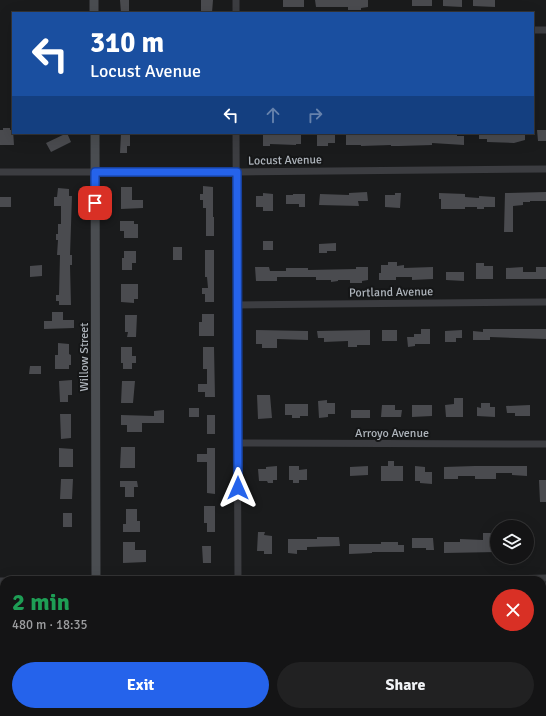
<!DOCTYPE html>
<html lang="en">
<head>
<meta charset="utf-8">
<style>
  body { margin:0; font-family:Signika,sans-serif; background:#212122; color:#f1f3f6; height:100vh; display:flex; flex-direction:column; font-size:15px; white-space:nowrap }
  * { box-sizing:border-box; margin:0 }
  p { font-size:13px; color:#9d9ea0 }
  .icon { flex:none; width:22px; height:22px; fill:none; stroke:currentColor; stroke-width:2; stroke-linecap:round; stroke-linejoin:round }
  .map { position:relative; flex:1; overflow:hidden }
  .details { position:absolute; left:0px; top:576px; width:546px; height:140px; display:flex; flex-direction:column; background:#141415; border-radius:12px 12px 0 0; box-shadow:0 4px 16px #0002,0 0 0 1px #333334 }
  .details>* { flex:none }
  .hud { position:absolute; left:12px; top:12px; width:522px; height:122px; border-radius:0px; box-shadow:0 4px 16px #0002,0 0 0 1px #333334; background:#1a4fa0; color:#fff; overflow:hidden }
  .buttons { position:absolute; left:490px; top:520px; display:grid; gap:8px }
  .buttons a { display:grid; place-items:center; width:44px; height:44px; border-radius:50%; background:#141415; box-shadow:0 4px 16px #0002,0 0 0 1px #333334; font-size:20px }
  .pin { position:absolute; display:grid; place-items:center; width:34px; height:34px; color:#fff; margin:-17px; border-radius:8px; box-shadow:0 2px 6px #0006 }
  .me { position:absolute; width:44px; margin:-22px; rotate:0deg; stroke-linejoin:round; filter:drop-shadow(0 0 3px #0008) }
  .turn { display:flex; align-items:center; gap:14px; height:84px; padding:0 12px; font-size:18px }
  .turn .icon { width:52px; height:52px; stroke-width:2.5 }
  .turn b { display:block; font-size:28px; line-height:34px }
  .lanes { display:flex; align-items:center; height:38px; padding:0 12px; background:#0003; justify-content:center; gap:20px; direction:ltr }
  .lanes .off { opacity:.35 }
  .round { display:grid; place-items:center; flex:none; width:42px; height:42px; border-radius:21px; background:#212122 }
  .headline { display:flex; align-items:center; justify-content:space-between; height:68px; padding:0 12px }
  h1 { font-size:24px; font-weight:800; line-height:30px; color:#1e9e55 }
  .action { display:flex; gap:8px; margin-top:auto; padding:8px 12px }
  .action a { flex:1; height:46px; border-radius:24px; background:#2563eb; color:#fff; font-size:16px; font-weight:800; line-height:46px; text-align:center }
  .action a+a { background:#212122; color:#f1f3f6 }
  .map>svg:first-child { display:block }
  .building { fill:#4a4b4f }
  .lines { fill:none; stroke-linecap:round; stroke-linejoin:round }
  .street { stroke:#3c3d41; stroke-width:7 }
  .secondary { stroke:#4a4d51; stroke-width:9 }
  .route-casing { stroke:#184099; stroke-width:10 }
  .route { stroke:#2563eb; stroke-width:7 }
  .labels { text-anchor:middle; stroke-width:4; stroke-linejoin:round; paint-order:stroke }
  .street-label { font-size:12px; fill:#aeb4bb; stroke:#151617 }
</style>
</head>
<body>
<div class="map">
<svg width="546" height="716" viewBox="0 0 546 716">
  <rect width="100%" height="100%" fill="#1a1b1c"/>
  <path class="building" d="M120,0h9v13h-8z
    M201,0h12l-1,13h-11z
    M283,0h21v7h-21z
    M315,0h53v7l-7,1v2h-13v-3h-32z
    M412,0h20v6h-20z
    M443,0h19v7l-19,-1z
    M473,0h22v7l-22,-1z
    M3,128h7v2h3l1,15h-14v-15h3z
    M537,130h9v11h-8z
    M67,133l4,9 -20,10 -5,-9z
    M121,133h9v13h-3v7h-7z
    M263,133h38v11h-5v1l-26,-1v2h-7z
    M317,133h18v10h-7v3h-11z
    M405,133h52v3h7v9l-32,-2v2l-33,1h-8v-1l-30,1v-1h-15v-10z
    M479,133h46v7l-11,3 -27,-1v-3h-8z
    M203,186l10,1v30h1v19h-8v-28h-3v-8h-3v-6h3z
    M121,187h11v13h11v8l-22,1z
    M58,188l11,1v7h3l-2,59h2v10h-2l1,40h-12v-4h-3v-6h3l1,-40h-3l1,-15h-2v-6h2v-10h3v-18h-7v-9h3z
    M367,192l1,9h-10l1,5 -40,-1 1,-11 29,1v-2z
    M546,192v9h-16v1h-7v3l-10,1v26h-9l1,-39z
    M263,193l10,1v17h-10v-4h-7v-11h7z
    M395,193h6l-1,15 -15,-1v-12h10z
    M439,193l26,1v3l14,1v-2l16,1v10h-11v2h-7v-2h-12v2h-24v-10h-2z
    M293,194h12v13h-6v-3h-13v-9h7z
    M0,197h11v10h-11z
    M120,221h14v3h4v14h-14v-7h-4z
    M263,241h10v9h-10z
    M336,243v8h-9v2h-8v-9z
    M173,247h9v13h-9z
    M205,250h9v52h-9v-8h-3v-6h6l-1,-11h-2z
    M124,251h12v12h-4v7h-10v-12h2z
    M388,262h9v4l7,-1v3l29,-1v12l-21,1v-3h-16v3h-17v-7h2v-8h7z
    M476,263h8v3h9v13h-17z
    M42,265v11l-12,1v-11z
    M255,267h14l1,4h16v-3h22v2l48,-1v-2h12v13l-6,1v2h-12v-3h-12v1l-7,1v-2h-15v-3h-39v4h-21z
    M523,267v5h13v-5h10v12h-40v-11z
    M446,272h18v9l-18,-1z
    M121,284h17v15h-4v4l-13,-1z
    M52,312h11v8h11v8l-30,1v-8h8z
    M202,314h12v22h-15v-14h3z
    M125,315h12l-1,22h-9l1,-5h-3z
    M421,329h9v15h-15v2l-7,1 -1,-10h7v-3h7z
    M483,329h63v10l-56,-2v3h-17v-9l10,1z
    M256,330l52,1v9l-31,-1v9h-15v-4h-6z
    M370,330v15h-13v2h-9v-6l-24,1v-4h-6l-1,-7z
    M382,330h15v11h-15z
    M462,330v8h-6v4h-11v-11z
    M58,343l11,1v10l2,1v10h-2v4h-14v-14h3z
    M121,347h11v9h4v7h-4v6h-9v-6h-2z
    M203,347h11l1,50h-10v-5h-7v-8h9v-15h-4z
    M30,366h11v8h-12z
    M72,380v15h-4v7h-8l-1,-21z
    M122,381h13l-2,22h-12z
    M257,395h13l2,23 -14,1z
    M454,398h9v19h-17l-1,-12 9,-1z
    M327,400v3h8v11h-7v3l-9,1 -1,-17z
    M481,403h9v4h5v10l-18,-1v-9l4,1z
    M285,404h23v12h-8v2h-8v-3h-7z
    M382,405h13v5h7l-1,7h-20z
    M412,405h20v11l-20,1z
    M530,405v11h-15v-3h-8l-1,-7z
    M189,408h10v9h-10z
    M164,410v13h-22v9h-15v-7h-6v-10l33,1v-5z
    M351,410h19v8h-19z
    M60,414h11v24l-10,1z
    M207,415h8v19h-8z
    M121,447h14v21h-15z
    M59,448l14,1v18h-14z
    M207,448h8v46l-8,-1v-31h-10v-8h10z
    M388,461h6v5h9v15h-22v-15h7z
    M277,466v14h-4v3h-5l-1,-2h-8l-1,-12h8v-2z
    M289,466h10v4l8,-1v11h-8v3h-6v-3h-4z
    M368,466v9l-18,1v-9z
    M415,466l10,1v5h7v12l-12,-1v-2h-5z
    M475,466h52v10l-15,-1v-2h-16v6h-21v-3h-17v3h-14v-12z
    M61,479h12l-1,20h-12z
    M539,480h7v22h-6z
    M120,481h17l1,6h-4v10h-9v-10h-5z
    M204,506h11v26h-8v-9h-3z
    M126,509h11v12h3v11h-17v-8h3z
    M63,513h9v14h-9z
    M258,532h7l-1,3 8,1v18h-8v-3h-7z
    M483,533h10v7h4v12l-53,1v-11h16v-3l23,1z
    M317,537h22l1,9 -33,1v3h-10v4l-9,-1v-14h29z
    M412,538h21l1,12h-8v-2h-14z
    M123,542h12v8h11v12l-23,1z
    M381,542h17v3h6v7h-32v1l-23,1v-10h32z
    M202,546h9v17h-8z"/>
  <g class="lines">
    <path class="street" d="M236,0v13
      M533,30h13
      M236,133l2,446
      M0,172h237l309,-3
      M237,305l309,-3
      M237,443l309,1
      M204,580h100
      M471,580l75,-2
      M0,581h4
      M418,712v4"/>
    <path class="secondary" d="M94,0v13
      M95,133l1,447
      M124,712l1,4"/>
  </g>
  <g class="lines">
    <g class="route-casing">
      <path id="route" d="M95,203v-31h142l1,316"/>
    </g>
    <use href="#route" class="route"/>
  </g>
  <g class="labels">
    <g class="street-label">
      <text transform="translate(285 160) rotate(-1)" y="4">Locust Avenue</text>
      <text transform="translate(391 292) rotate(-1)" y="4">Portland Avenue</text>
      <text transform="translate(84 357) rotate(-90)" y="4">Willow Street</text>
      <text x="392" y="437">Arroyo Avenue</text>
    </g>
  </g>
</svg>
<div class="buttons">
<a><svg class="icon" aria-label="layers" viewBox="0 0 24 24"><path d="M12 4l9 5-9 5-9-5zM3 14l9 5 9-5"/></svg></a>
</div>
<div class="pin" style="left:95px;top:203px;background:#d93025"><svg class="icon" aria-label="arrive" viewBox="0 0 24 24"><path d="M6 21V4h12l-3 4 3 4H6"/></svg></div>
<svg class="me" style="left:238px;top:488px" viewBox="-20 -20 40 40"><path d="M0-17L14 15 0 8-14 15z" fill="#2563eb" stroke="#fff" stroke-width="4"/></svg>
<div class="hud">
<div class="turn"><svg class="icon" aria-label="left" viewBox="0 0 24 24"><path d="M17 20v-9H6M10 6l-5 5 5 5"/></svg><div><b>310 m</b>Locust Avenue</div></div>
<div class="lanes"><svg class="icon" aria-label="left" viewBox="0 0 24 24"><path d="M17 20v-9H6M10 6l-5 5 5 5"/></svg><svg class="icon off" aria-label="ahead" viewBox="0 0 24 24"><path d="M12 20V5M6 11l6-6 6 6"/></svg><svg class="icon off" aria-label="right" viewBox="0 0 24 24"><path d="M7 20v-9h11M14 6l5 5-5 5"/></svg></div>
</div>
<section class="details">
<div class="headline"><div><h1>2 min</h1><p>480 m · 18:35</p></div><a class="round" style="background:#d93025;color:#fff"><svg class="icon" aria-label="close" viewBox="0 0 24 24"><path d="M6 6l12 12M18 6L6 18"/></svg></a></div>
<div class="action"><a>Exit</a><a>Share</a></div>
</section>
</div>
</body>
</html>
